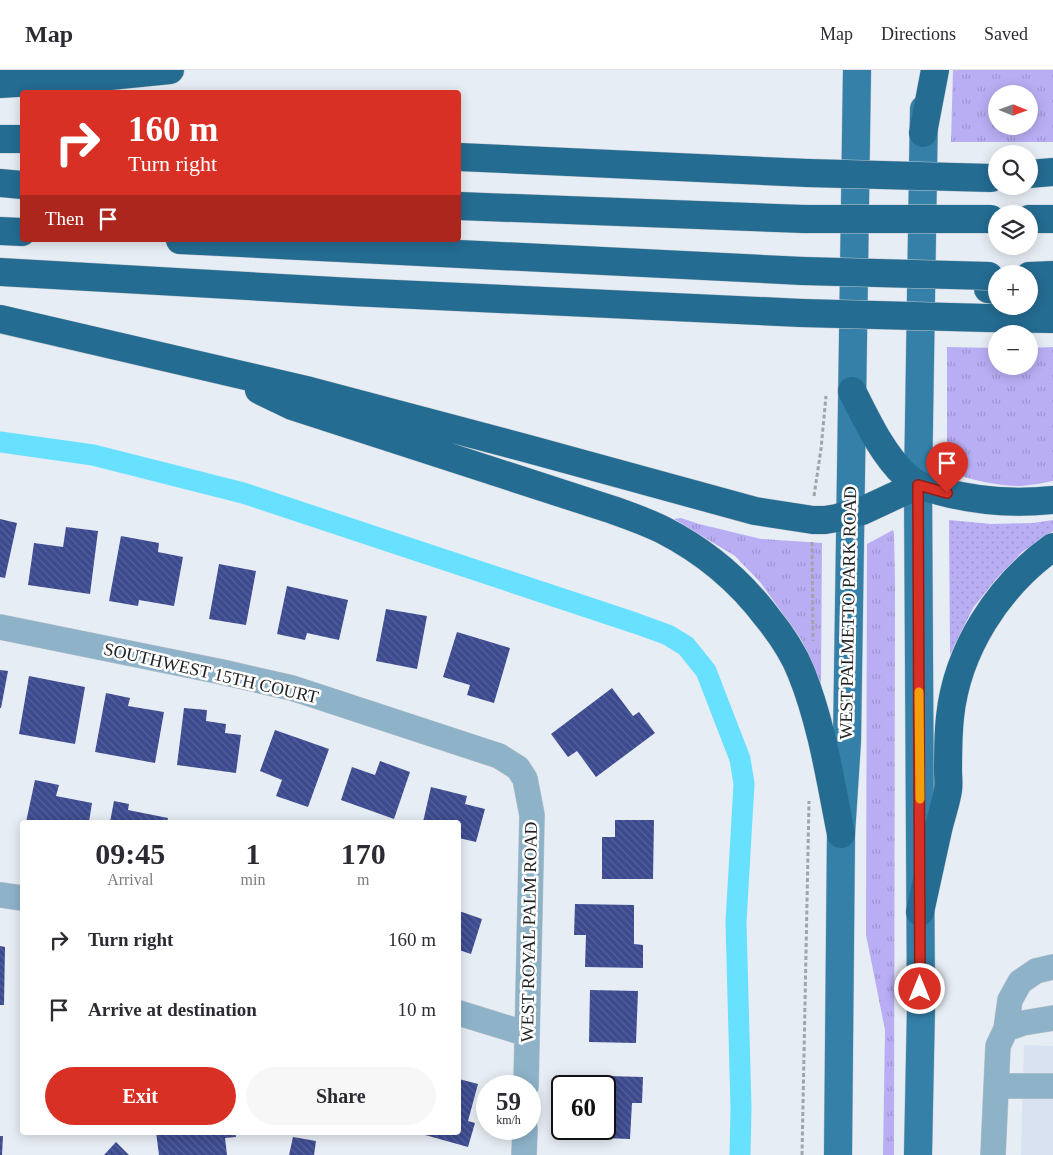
<!DOCTYPE html>
<html lang="en">
<head>
<meta charset="utf-8">
<style>
  body { margin:0; font-family:"Times New Roman",serif; background:#f7f7f7; color:#2b2b33; height:100vh; display:flex; flex-direction:column; font-size:19px; white-space:nowrap }
  * { box-sizing:border-box; margin:0 }
  p { font-size:16px; color:#7c7c81 }
  .icon { flex:none; width:28px; height:28px; fill:none; stroke:currentColor; stroke-width:2; stroke-linecap:round; stroke-linejoin:round }
  .map { position:relative; flex:1; overflow:hidden }
  .details { position:absolute; left:20px; top:750px; width:441px; height:315px; display:flex; flex-direction:column; background:#fff; border-radius:5px; box-shadow:0 2px 12px #0003 }
  .details>* { flex:none }
  .top-card { position:absolute; left:20px; top:20px; width:441px; height:152px; border-radius:5px; box-shadow:0 2px 12px #0003; background:#d93025; color:#fff; overflow:hidden }
  .needle { width:32px; rotate:91deg }
  .fabs { position:absolute; left:988px; top:15px; display:grid; gap:10px }
  .fabs a { display:grid; place-items:center; width:50px; height:50px; border-radius:50%; background:#fff; box-shadow:0 2px 12px #0003; font-size:25px }
  .speed { position:absolute; left:476px; top:1005px; display:flex; gap:10px; font-size:25px; font-weight:700; text-align:center }
  .speed>* { display:grid; place-content:center; width:65px; height:65px; border-radius:50%; background:#fff; box-shadow:0 2px 12px #0003; line-height:1 }
  .speed small { font-size:12px; font-weight:400 }
  .speed .limit { border:2px solid #111; border-radius:8px; background:#fff; color:#111 }
  .pin { position:absolute; display:grid; place-items:center; width:42px; height:42px; color:#fff; margin:-51px -21px; border-radius:50% 50% 50% 0; rotate:-45deg; box-shadow:0 0 5px #0007 }
  .pin .icon { rotate:45deg }
  .me { position:absolute; width:55px; margin:-28px; rotate:0deg; stroke-linejoin:round; filter:drop-shadow(0 0 4px #0008) }
  .turn { display:flex; align-items:center; gap:18px; height:105px; padding:0 25px; font-size:22px }
  .turn .icon { width:65px; height:65px; stroke-width:2.5 }
  .turn b { display:block; font-size:35px; line-height:42px }
  .then { display:flex; align-items:center; height:48px; padding:0 25px; background:#0003; gap:10px; font-size:19px }
  .eta { display:flex; justify-content:space-evenly; align-items:center; height:85px; text-align:center }
  .eta b { font-size:30px; font-weight:700; line-height:35px }
  .primary-button { display:flex; gap:10px; margin-top:auto; padding:10px 25px }
  .primary-button a { flex:1; height:58px; border-radius:30px; background:#d93025; color:#fff; font-size:20px; font-weight:700; line-height:58px; text-align:center }
  .primary-button a+a { background:#f7f7f7; color:#2b2b33 }
  ul { padding:0; list-style:none }
  li { display:flex; align-items:center; gap:15px; height:70px; padding:0 25px }
  li div { flex:1 }
  li b { display:block; font-size:19px }
  li em { font-style:normal }
  header { display:flex; align-items:center; gap:30px; box-sizing:border-box; height:70px; padding:0 25px; background:#fff; border-bottom:1px solid #e1e1e2 }
  header strong { font-size:24px }
  nav { display:flex; gap:28px; margin-inline-start:auto; font-size:18px }
  .map>svg:first-child { display:block }
  .built { fill:#d8e2f0 }
  .grass { fill:url(#grass-tufts); fill-rule:evenodd }
  .garden { fill:url(#garden-dots) }
  .lines { fill:none; stroke-linecap:round; stroke-linejoin:round }
  .canal { stroke:#68e0ff; stroke-width:21 }
  .building { fill:url(#building-back-hatch) }
  .minor-casing { stroke:#c3c8ce; stroke-width:26 }
  .major-casing { stroke:#c3c8ce; stroke-width:29 }
  .highway-casing { stroke:#c3c8ce; stroke-width:29 }
  .path { stroke:#a0a5aa; stroke-width:3; stroke-dasharray:4 2.5; stroke-linecap:butt }
  .minor { stroke:#8eb3c9; stroke-width:25 }
  .major { stroke:#3480a9; stroke-width:28 }
  .highway { stroke:#246c92; stroke-width:28 }
  .highway-bridge-casing { stroke:#c3c8ce; stroke-width:29; stroke-linecap:butt }
  .highway-bridge { stroke:#246c92; stroke-width:28 }
  .route-casing { stroke:#8d1f18; stroke-width:12 }
  .route { stroke:#d93025; stroke-width:9 }
  .slow { stroke:#f59e0b; stroke-width:9 }
  .labels { text-anchor:middle; stroke-width:5; stroke-linejoin:round; paint-order:stroke }
  .street-label { font-size:18px; fill:#1f2123; stroke:#fff }
</style>
</head>
<body>
<header>
<strong>Map</strong>
<nav><a>Map</a><a>Directions</a><a>Saved</a></nav>
</header>
<div class="map">
<svg width="1053" height="1085" viewBox="0 0 1053 1085">
  <defs>
    <pattern id="grass-tufts" width="24" height="20" patternUnits="userSpaceOnUse" patternTransform="scale(1.25)"><rect width="24" height="20" fill="#b9aef4"/><path d="M3 7l-1-3M5 7V3M7 7l1-3M15 17l-1-3M17 17v-4M19 17l1-3" fill="none" stroke="#9f95d1"/></pattern>
    <pattern id="garden-dots" width="8" height="8" patternUnits="userSpaceOnUse" patternTransform="scale(1.25)"><rect width="8" height="8" fill="#b9aef4"/><path d="M2 2h.1M6 6h.1" fill="none" stroke="#9f95d1" stroke-width="1.8" stroke-linecap="round"/></pattern>
    <pattern id="building-back-hatch" width="6" height="6" patternUnits="userSpaceOnUse" patternTransform="scale(1.25)"><rect width="6" height="6" fill="#3c4a8f"/><path d="M-1 5l2 2M0 0l6 6M5-1l2 2" fill="none" stroke="#566198"/></pattern>
  </defs>
  <rect width="100%" height="100%" fill="#e7edf4"/>
  <path class="built" d="M1024,975l29,1v109h-32z"/>
  <path class="grass" d="M953,0h100v72h-102zM996,24h33v32h-33z
    M947,277l49,1v18h33v-18l24,-1v134c-10,2 -21,4 -31,5 -14,1 -63,-6 -72,-17 -2,-2 -2,-3 -3,-7z
    M681,448l18,6 62,15 61,4 -1,140 -20,-44 -41,-57 -25,-26 -61,-37z
    M893,460l1,3 1,49 -1,573h-11l2,-125 -19,-95 1,-391z"/>
  <path class="garden" d="M949,450l42,4 42,-1 20,-3v11l-31,21 -26,27 -23,29 -23,47z"/>
  <g class="lines">
    <path class="canal" d="M0,372l93,13 150,38 392,130 33,12 18,11 20,25 34,88 4,25 -8,138 5,186 -1,47"/>
  </g>
  <path class="building" d="M0,449l17,4 -12,55 -5,-1z
    M66,457l32,4 -8,63 -62,-9 6,-42 29,4z
    M121,466l38,7 -1,9 25,5 -9,49 -35,-6 -1,6 -29,-5z
    M219,494l37,7 -10,54 -37,-6z
    M287,516l61,14 -9,40 -32,-7 -2,7 -28,-6z
    M386,539l41,7 -10,53 -41,-8z
    M457,562l53,16 -16,55 -27,-8 3,-10 -27,-8z
    M0,600l8,1 -7,37h-1z
    M29,606l56,11 -10,57 -56,-10z
    M612,618l21,28 6,-4 16,21 -59,44 -19,-26 -9,6 -17,-23z
    M106,623l24,5 -2,8 36,6 -9,51 -60,-11z
    M184,638l23,2 -1,11 20,3 -1,9 16,2 -5,38 -59,-8z
    M275,660l54,19 -21,58 -32,-11 6,-16 -22,-9z
    M380,691l30,11 -16,47 -53,-19 11,-33 23,8z
    M35,710l24,5 -3,11 36,7 -3,19h-63z
    M431,717l36,9 -2,8 20,5 -9,33 -17,-4v-16h-36z
    M114,731l15,3 -1,6 40,8 -1,4h-57z
    M615,750h39l-1,59h-51v-42h13z
    M575,834l59,1v39l9,1v23l-58,-1 1,-32h-12z
    M459,841l23,8 -11,35 -12,-4z
    M0,876l5,1 -1,58h-4z
    M590,920l48,1 -2,52 -47,-1z
    M572,1005l71,2 -1,26h-10l-2,36 -52,-2v-8h27v-43h-33z
    M459,1009l19,5 -10,37 7,2 -7,24 -50,-14 41,-1z
    M156,1062h79l1,5 -11,1 2,17h-68z
    M0,1066h3l-1,19h-2z
    M293,1067l23,4 -2,14h-25z
    M116,1072l13,13h-25z"/>
  <g class="lines">
    <g class="minor-casing">
      <path id="minor" d="M0,557l222,45 70,16 207,68 19,12 7,11 7,36 -6,271
        M0,825l22,3
        M459,943l68,21
        M1006,959l17,-6 30,-5
        M996,1016h57
        M524,1085l1,-26
        M993,1085l5,-109 8,-17 4,-29 10,-18 16,-11 17,-4"/>
    </g>
    <g class="major-casing">
      <path id="major" d="M838,1085l3,-321 6,-93 10,-671
        M918,1085l3,-147 -3,-523 6,-376"/>
    </g>
    <g class="highway-casing">
      <path id="highway" d="M0,14l80,-5 90,-9
        M923,63l12,-63
        M0,69h22
        M459,87l349,16
        M1029,104l24,-2
        M0,113l22,2
        M459,136l345,13
        M1029,149h24
        M0,161l22,1
        M180,170l623,31
        M0,202l352,20 450,21
        M1029,206l24,-1
        M988,219l8,1
        M1029,223l24,2
        M987,248l66,1
        M0,249l310,72 215,57 230,63 58,9h12l12,-2 25,-7 56,-26
        M259,320l33,16 321,104c17,6 34,12 50,20 41,21 76,50 104,87 13,16 26,35 34,55 21,52 29,107 40,162
        M852,321c15,29 29,61 53,84 4,3 8,7 12,9 6,4 15,5 22,7 37,10 76,13 114,9
        M920,842c6,-27 12,-54 18,-82 3,-13 8,-27 10,-40 1,-7 0,-13 0,-19 0,-18 0,-36 2,-54 7,-67 48,-131 103,-170"/>
    </g>
    <path class="path" d="M814,426l7,-47 5,-53
      M812,472l1,99
      M802,1085l7,-354"/>
    <use href="#minor" class="minor"/>
    <use href="#major" class="major"/>
    <use href="#highway" class="highway"/>
    <g class="highway-bridge-casing">
      <path id="highway-bridge" d="M808,103l183,5
        M804,149h187
        M803,201l186,5
        M802,243l185,5"/>
    </g>
    <use href="#highway-bridge" class="highway-bridge"/>
  </g>
  <g class="lines">
    <g class="route-casing">
      <path id="route" d="M920,919l-2,-504 29,8"/>
    </g>
    <use href="#route" class="route"/>
    <path class="slow" d="M919,622l1,107"/>
  </g>
  <g class="labels">
    <g class="street-label">
      <text transform="translate(848 543) rotate(-89)" y="6">WEST PALMETTO PARK ROAD</text>
      <text transform="translate(211 603) rotate(13)" y="6">SOUTHWEST 15TH COURT</text>
      <text transform="translate(529 862) rotate(-89)" y="6">WEST ROYAL PALM ROAD</text>
    </g>
  </g>
</svg>
<div class="fabs">
<a><svg class="needle" viewBox="-14 -14 28 28"><path d="M0-13l5 13h-10z" fill="#e53935"/><path d="M0 13l5-13h-10z" fill="#7c7c81"/></svg></a>
<a><svg class="icon" aria-label="search" viewBox="0 0 24 24"><circle cx="10" cy="10" r="6"/><path d="M15 15l6 6"/></svg></a>
<a><svg class="icon" aria-label="layers" viewBox="0 0 24 24"><path d="M12 4l9 5-9 5-9-5zM3 14l9 5 9-5"/></svg></a>
<a>+</a>
<a>−</a>
</div>
<div class="speed"><div>59<small>km/h</small></div><div class="limit">60</div></div>
<div class="pin" style="left:947px;top:423px;background:#d93025"><svg class="icon" aria-label="arrive" viewBox="0 0 24 24"><path d="M6 21V4h12l-3 4 3 4H6"/></svg></div>
<svg class="me" style="left:920px;top:919px" viewBox="-20 -20 40 40"><circle r="17" fill="#d93025" stroke="#fff" stroke-width="3"/><path d="M0-11L8 9 0 5-8 9z" fill="#fff"/></svg>
<div class="top-card">
<div class="turn"><svg class="icon" aria-label="right" viewBox="0 0 24 24"><path d="M7 20v-9h11M14 6l5 5-5 5"/></svg><div><b>160 m</b>Turn right</div></div>
<div class="then">Then<svg class="icon" aria-label="arrive" viewBox="0 0 24 24"><path d="M6 21V4h12l-3 4 3 4H6"/></svg></div>
</div>
<section class="details">
<div class="eta">
<div><b>09:45</b><p>Arrival</p></div>
<div><b>1</b><p>min</p></div>
<div><b>170</b><p>m</p></div>
</div>
<ul>
<li><svg class="icon" aria-label="right" viewBox="0 0 24 24"><path d="M7 20v-9h11M14 6l5 5-5 5"/></svg><div><b>Turn right</b></div><em>160 m</em></li>
<li><svg class="icon" aria-label="arrive" viewBox="0 0 24 24"><path d="M6 21V4h12l-3 4 3 4H6"/></svg><div><b>Arrive at destination</b></div><em>10 m</em></li>
</ul>
<div class="primary-button"><a>Exit</a><a>Share</a></div>
</section>
</div>
</body>
</html>
